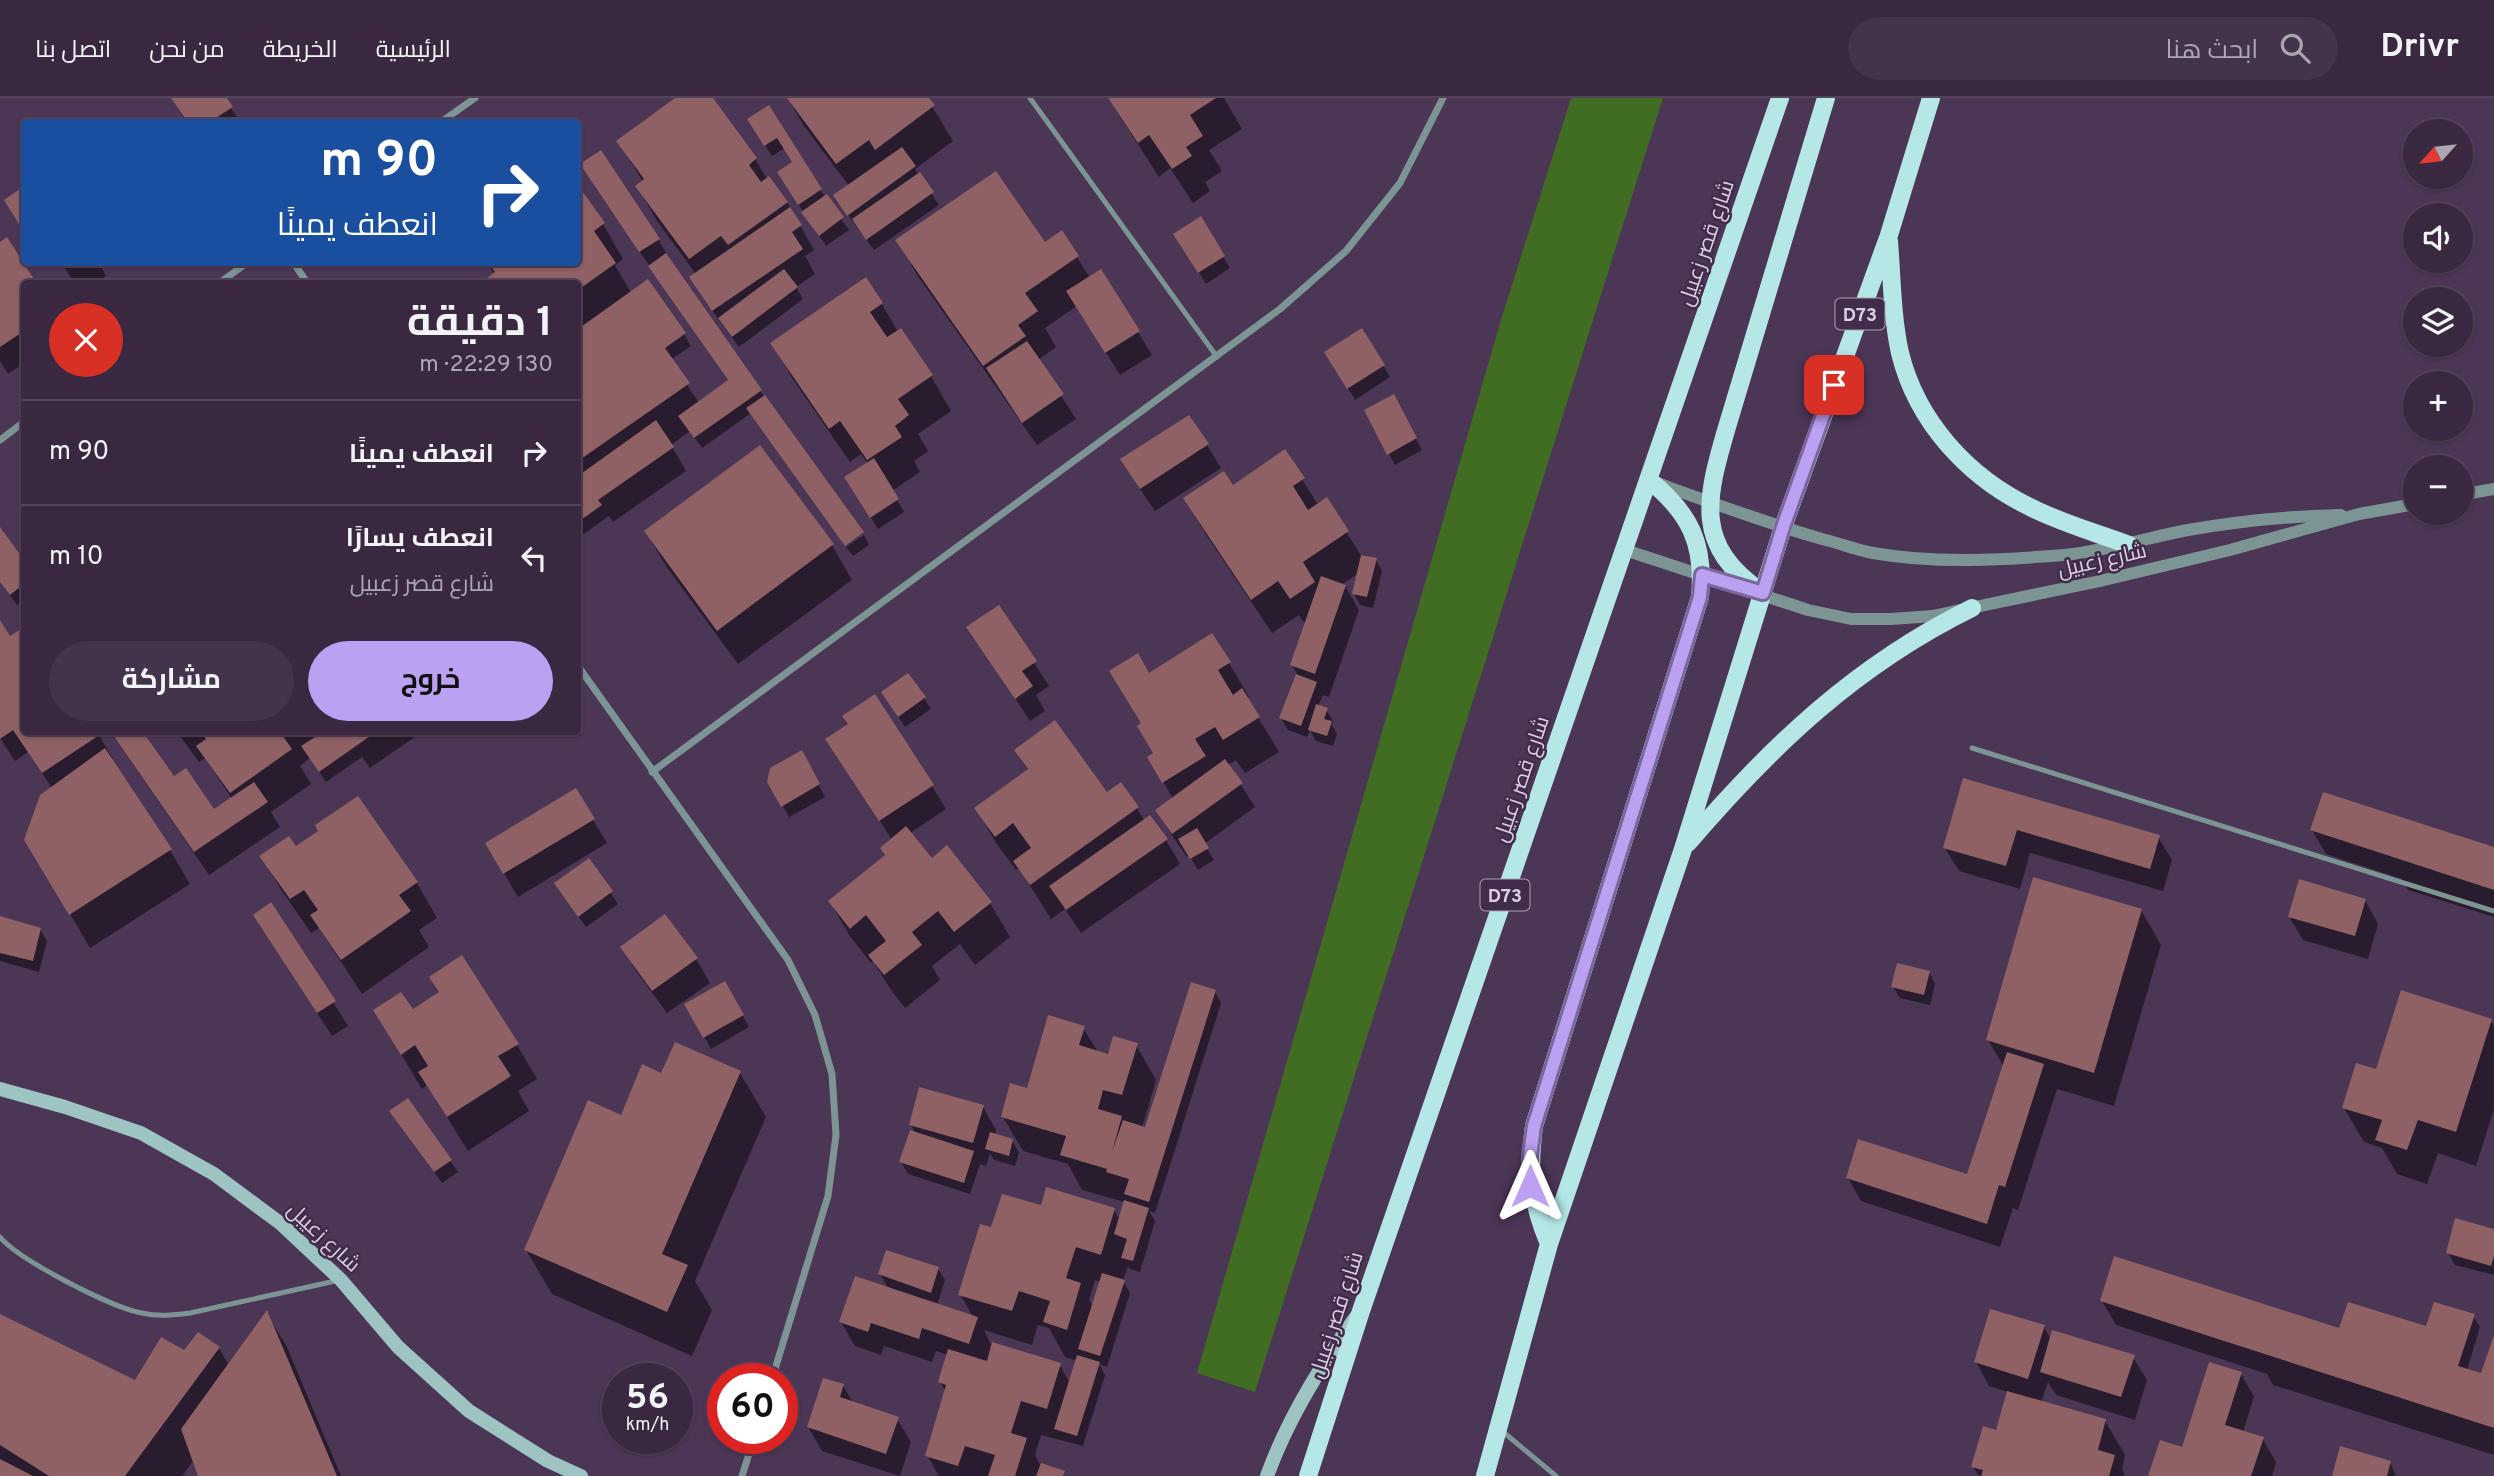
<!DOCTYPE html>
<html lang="ar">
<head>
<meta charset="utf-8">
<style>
  body { margin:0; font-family:Overpass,Cairo,sans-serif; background:#44344b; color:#f1f3f6; direction:rtl; height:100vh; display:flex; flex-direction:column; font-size:26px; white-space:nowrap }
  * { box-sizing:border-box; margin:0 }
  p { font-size:23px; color:#aba6b1 }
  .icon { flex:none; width:38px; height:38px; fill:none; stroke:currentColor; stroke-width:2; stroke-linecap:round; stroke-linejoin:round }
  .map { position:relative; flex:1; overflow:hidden; direction:ltr }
  .drawer { position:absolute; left:21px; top:182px; width:560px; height:455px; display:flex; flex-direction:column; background:#392840; border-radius:7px; box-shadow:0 2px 5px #0004,0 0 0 2px #534459; direction:rtl }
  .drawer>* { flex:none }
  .banner { position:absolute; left:21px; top:21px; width:560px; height:147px; border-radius:7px; box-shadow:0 2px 5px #0004,0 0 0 2px #534459; direction:rtl; background:#1a4fa0; color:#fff; overflow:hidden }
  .needle { width:46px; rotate:243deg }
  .fabs { position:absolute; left:2403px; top:21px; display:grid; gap:14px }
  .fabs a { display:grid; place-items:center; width:70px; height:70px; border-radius:50%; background:#392840; box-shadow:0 2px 5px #0004,0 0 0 2px #534459; font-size:35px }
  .speed { position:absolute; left:602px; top:1265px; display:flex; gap:14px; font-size:35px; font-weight:700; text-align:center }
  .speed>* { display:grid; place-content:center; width:91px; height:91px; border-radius:50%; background:#392840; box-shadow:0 2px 5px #0004,0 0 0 2px #534459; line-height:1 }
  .speed small { font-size:18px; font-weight:400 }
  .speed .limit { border:10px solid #d22; background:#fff; color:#111 }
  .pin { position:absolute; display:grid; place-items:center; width:60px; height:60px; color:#fff; margin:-30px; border-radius:14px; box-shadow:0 4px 10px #0006 }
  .me { position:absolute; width:77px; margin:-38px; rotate:0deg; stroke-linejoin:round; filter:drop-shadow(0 0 5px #0008) }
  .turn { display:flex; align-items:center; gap:24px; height:147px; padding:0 28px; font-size:32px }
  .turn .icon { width:91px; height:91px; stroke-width:2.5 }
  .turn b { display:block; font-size:49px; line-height:60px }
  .round { display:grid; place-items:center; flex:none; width:74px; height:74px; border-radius:37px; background:#44344b }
  .overview { display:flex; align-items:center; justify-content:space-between; height:119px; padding:0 28px }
  h1 { font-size:42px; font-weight:700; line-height:52px }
  .cta { display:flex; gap:14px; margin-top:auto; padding:14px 28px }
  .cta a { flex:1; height:80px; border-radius:42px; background:#bca0f2; color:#111; font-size:28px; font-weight:700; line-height:80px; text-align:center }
  .cta a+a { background:#44344b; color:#f1f3f6 }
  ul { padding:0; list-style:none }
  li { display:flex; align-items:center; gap:21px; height:105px; padding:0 28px; border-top:2px solid #534459 }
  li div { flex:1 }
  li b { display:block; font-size:26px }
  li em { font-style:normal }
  header { display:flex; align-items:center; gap:42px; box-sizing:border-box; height:98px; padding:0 35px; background:#392840; border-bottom:2px solid #534459 }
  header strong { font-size:33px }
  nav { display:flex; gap:38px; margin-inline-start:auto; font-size:24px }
  .search { width:490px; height:63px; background:#44344b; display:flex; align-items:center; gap:18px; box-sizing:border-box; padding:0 24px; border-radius:38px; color:#aba6b1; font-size:26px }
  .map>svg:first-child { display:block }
  .green { fill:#406d21 }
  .shadow { fill:#0007; fill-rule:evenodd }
  .building { fill:#8f6164 }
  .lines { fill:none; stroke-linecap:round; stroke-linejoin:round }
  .service { stroke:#7c9494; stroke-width:5 }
  .minor { stroke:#7c9494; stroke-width:7 }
  .tertiary { stroke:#7c9494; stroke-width:12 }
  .secondary { stroke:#9dc3c3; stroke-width:14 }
  .primary { stroke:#b6e7e7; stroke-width:18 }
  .route-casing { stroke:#7a689d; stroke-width:18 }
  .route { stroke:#bca0f2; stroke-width:12 }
  .labels { text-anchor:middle; stroke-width:5; stroke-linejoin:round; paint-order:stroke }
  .shield { fill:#412c4b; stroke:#ae9fb5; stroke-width:2 }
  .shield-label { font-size:19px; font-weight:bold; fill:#ddd0e3 }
  .street-label { font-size:21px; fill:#ddd0e3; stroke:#412c4b }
</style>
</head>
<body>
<header>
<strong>Drivr</strong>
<div class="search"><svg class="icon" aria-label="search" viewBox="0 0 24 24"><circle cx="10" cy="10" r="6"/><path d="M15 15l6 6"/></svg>ابحث هنا</div>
<nav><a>الرئيسية</a><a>الخريطة</a><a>من نحن</a><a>اتصل بنا</a></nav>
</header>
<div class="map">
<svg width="2494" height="1378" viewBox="0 0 2494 1378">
  <rect width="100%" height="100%" fill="#4c3656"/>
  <path class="green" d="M1571,0h92l-408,1294 -58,-19 303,-1050z"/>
  <path class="shadow" d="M173,0h52l13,21 -6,3h-43z
    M678,0h35l-2,1 44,60 12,20 20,23 27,48 -9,6 10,18 -19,13 7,12 -64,48 -34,-46 -14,-23 5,-4 -39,-53 -20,-35 6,-4 -24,-40z
    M788,0h139l26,43 -38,28 24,36 -65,45 -32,-43 7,-21 -45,-60z
    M1108,0h116l18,31 -33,21 13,21 -17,11 5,9 -17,12 -23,-35 -11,9z
    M768,10l57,89 24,33 -23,16 -41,-62 9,-21 -9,-15 -13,8 -16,-25z
    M578,90l25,36 20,35 -8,6 16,28 53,41 7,12 -20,14 28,43 30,-21 -133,-194 62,51 14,24 93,135 -14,15 -49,35 -12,-17 -19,14 15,26 -73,51 -4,-6 -31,22v-254l-83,-9 -8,-13h91z
    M1200,121l30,49 -24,16 -30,-50z
    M1061,134l29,46 48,54 14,23 -32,20 -43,-69 -32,22 11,19 -18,13 38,59 -39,26 -120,-170 -19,-35 147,4z
    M0,146l24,40v79l-16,11 -8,-13z
    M61,164h46l-6,4 5,10 -12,8h-19z
    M882,206l16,28 33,44 20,35 -33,23 10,17 -14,10 6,11 -28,19 12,21 -26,17 -25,-40 15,-25 -7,-10 -11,8 -58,-84 -19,-35z
    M1361,233l29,46 -35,23 -22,-36z
    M1399,310l23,42 -27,15 -6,-11z
    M1207,347l14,23 -66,43 -19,-28z
    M760,350l72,97 20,35 -114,84 -72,-98 -20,-34z
    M1285,354l33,53 8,-5 36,57 14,3 6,11 -9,37 -13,-3 -6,-11 5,-21 -18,12 4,1 14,24 -30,87 -6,-2 -5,11 8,3 7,12 -1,4 5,9 -4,12 -17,-5 -6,-11 -3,7 -19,-7 -7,-12 16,-44 -5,-9 14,-40 -7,-10 -27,18 -67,-100 -20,-34 47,-12z
    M0,432l24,33v37l-7,5 -17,-23z
    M864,437l5,10 -16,11 -7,-9z
    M998,509l51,79 -13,9 9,16 -15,10 -61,-93z
    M0,525l15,23 -2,-10 11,-7v103h73l16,27 -2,1 59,90 20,34 -100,64 -64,-109 26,-51 -24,-36 -13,9 -15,-23z
    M1229,565l20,34 -2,2 32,53 -34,21 -9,-13 -8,5 27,42 -51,37 10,16 -16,10 -9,-15 -2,2 -16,-23 -14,-23 16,-12 -24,-42 6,-3 -13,-30 7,-49z
    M924,600l7,11 -26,18 -15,-23z
    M111,634h30l32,46 40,34 19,-13 -27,-41 -6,4 -22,-30h245l-52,36 -8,-11 -36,25 -16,-24 -10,8 11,18 -40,28 9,15 -71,48z
    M827,641l105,47 14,23 -36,24 22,27 58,43 20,34 -35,28 -15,-21 -28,22 8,14 -35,28 -14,-18 -18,-29 -2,2 -21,-27 -20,-34 56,-45 6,-17z
    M1016,652l90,45 15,-11 24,37 21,19 14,24 -99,69 -16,-24 -14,10 -32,-51 -3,2 -20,-27 -20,-35 52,-37z
    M801,654l24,45 -36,20 -20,-36z
    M1964,682l194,57 14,23 -9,31 -133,-38 -10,36 -61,-18 -14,-23z
    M576,693l31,52 -89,54 -31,-53z
    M357,700l60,85 20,35 -18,12 10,17 -67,47 -43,-66 -8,5 -29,-42 -20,-34 33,-8 25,-17z
    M2312,732l182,19v68l-86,-27 -6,-11 -76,-25z
    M589,762l29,44 -32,23 -23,-32z
    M2365,802l13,24 -10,35 -65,-19 -14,-24z
    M271,806l77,122 -16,10 -63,-97z
    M2141,812l20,35 -47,161 -57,-17 -39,121 -5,-2 -13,39 -139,-46 -13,-23 120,-1 36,-110 -16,-27z
    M0,820l40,11 7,12 -8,31 -39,-11z
    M622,849l74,12 14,24 -43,30 -31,-42z
    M1929,874l6,12 -5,21 -30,-7 -7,-11z
    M724,885l25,44 -38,22 -25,-45z
    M1215,894l6,11 -66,210 -6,-2 6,10 -15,51 -10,-3 -2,-3 -5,15 7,12 -23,74 -8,-3 6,11 -22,71 -42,-11 -6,20 5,10 23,8 2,3h-126l-12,-21 19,-63 -6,-10 8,-27 -12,-4 -4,11 -48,-16 -3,9 -26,-9 -14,-24 47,-34 -8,-14 58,-5 7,11 -8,25 36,12 -13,-23 33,-64 49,-22 72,2 6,10 5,-18 -43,-12 -14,-26 -45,-13 -20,-34 80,-89 15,24 11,4 27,-11 20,35 -14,48 5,1zM1095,1182l6,2 -8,25 -4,-7zM1038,1227l11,3 16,29 12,4 -7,22 -11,-19 -69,-21 -6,-13 48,15z
    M375,913h37l105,34 20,34 -19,12 11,20 -61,40 -41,-66 -5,4z
    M2491,923l3,5v83l-18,57 -38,-13 -11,31 -30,-10 -15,-26 -18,-6 -20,-34 33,-36z
    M740,975l26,44 -71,164 17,29 -20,46 -140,-62 -26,-44 95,-133 41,-42z
    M407,1002l51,72 -16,11 -44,-60z
    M983,1009l13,23 -1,5 17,6 7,11 -4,14 -21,-6 -4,-7 -4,13 -6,-2 -10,30 -62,-20 -7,-12 15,-28 -5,-10z
    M2494,1133v44l-39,-10 -7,-12z
    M2102,1203l238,29 87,-2 46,-12 7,11 -13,43 15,5 12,-36v116l-221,-70 -6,-11 -151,-49z
    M267,1216l20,33 54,129h-141l-6,-16 -12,16h-182v-160l136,66 48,-30 35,-4 10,18z
    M2044,1229l7,13 82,17 14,23 -12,40 -79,-25 -8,-13 -7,21 64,18 20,34 -3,14 3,7h-146l-6,-9 24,-35 11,-40 -19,-6 -13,-24z
    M2241,1276l13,23 -11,35 19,6 14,24 -4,14h-122l33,-26z
    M843,1288l11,18 43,15 14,23 -11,34 -78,-25 -14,-24z
    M2390,1364l6,14h-63z"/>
  <path class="building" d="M171,0h56l6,9 -24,15h-21z
    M675,0h38l44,60 -8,7 12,17 8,-6 19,26 -60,43 -7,-9 -32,23 -54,-73 9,-7 -28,-38z
    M787,0h142l6,7 -60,45 -6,-10 -33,24z
    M1108,0h108l-26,17 13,21 -17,11 6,9 -20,13 -23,-34 -11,8z
    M769,7l53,84 -24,16 -21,-33 15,-10 -15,-24 -13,8 -17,-27z
    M902,49l14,19 -69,50 -14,-21z
    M601,52l59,89 -21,13 -59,-88z
    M996,73l49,71 17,-12 17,26 -54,37 13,18 -20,14 8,11 -43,30 -88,-126z
    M920,74l14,20 -68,48 -14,-21z
    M578,87l27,38 -11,8 22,32 -38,27v-6h-98l15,-12 -7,-10h90z
    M24,88v46l-20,-32z
    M827,96l17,23 -25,19 -18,-24z
    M790,109l12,18 -10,7 11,17 -91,62 -23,-34z
    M1201,118l24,40 -27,17 -25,-39z
    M7,139l30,47h-13v47l-24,16v-105z
    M666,155l96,137 -68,48 -16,-22 50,-36 -80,-114z
    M784,171l14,18 -66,50 -14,-19z
    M1101,171l39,62 -35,22 -39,-62z
    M866,179l17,26 -13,9 17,25 14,-9 32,47 -35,24 11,16 -14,11 7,11 -35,23 -27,-39 -11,8 -59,-86z
    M648,181l38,54 -21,15 25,35 -112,78v-132z
    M1362,230l23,37 -38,24 -23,-37z
    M1027,243l37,53 -42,29 -36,-55z
    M1394,296l23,44 -30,17 -23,-45z
    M765,297l99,137 -19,14 -99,-138z
    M1189,317l20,29 -69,45 -20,-30z
    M656,322l18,27 -76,53 4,5 -24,17v-46z
    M760,347l74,99 -117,87 -73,-100z
    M1285,351l20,29 -12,8 15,24 19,-13 22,34 -46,31 12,20 -25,17 -12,-18 -27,19 -68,-102 41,-27 9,14z
    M874,360l25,41 -29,19 -26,-41z
    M0,429l24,33v24l-14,11 -10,-13z
    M1361,457l16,3 -10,39 -15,-3z
    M1321,478l25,9 -31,89 -25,-9z
    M999,507l38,56 -15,10 11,15 -18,13 -49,-72z
    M0,522l10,16 14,-9v105h75l2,2 -59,39 -29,-43 -13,9z
    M1212,535l19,29 -13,8 15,25 9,-7 18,29 -37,23 -8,-13 -20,12 11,17 -44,27 -15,-26 6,-4 -16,-27 4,-3 -32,-52 29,-18 11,20z
    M908,575l18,24 -28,20 -17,-25z
    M1296,576l21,8 -16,44 -22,-8z
    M875,596l59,91 -55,36 -54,-82 23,-15 -6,-8z
    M1316,606l12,4 -4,11 8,2 -5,15 -19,-6z
    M1055,622l52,72 14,-10 18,25 -109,78 -17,-24 18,-13 -18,-25 -18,14 -21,-29 54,-39 -14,-19z
    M111,634h32l31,44 12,-8 28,41 40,-27 14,20 -74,50z
    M200,634h80l12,17 -62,44 -34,-47 10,-7z
    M323,634h53l-57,40 -18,-26z
    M105,650l67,101 -103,66 -45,-75 16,-45z
    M802,652l18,34 -39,23 -14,-25 3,-14z
    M1225,661l18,24 -71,51 -17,-24z
    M1963,680l197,57 -10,34 -133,-39 -11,36 -63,-18z
    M576,690l19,31 -92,55 -18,-31z
    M2323,694l171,55v43l-184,-60z
    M358,698l60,86 -19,13 12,16 -70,49 -31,-45 8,-5 -14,-20 -14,9 -31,-43 30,-20 7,10 22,-15 -3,-6z
    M1150,717l18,24 -102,71 -17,-24z
    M906,728l26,32 15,-13 45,57 -38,30 -16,-21 -26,21 10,13 -38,30 -16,-20 18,-14 -20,-26 -16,14 -22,-28 57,-46 -5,-7z
    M1197,730l12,20 -19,11 -12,-20z
    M589,760l24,33 -35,26 -24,-34z
    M2033,779l109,32 -48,164 -108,-33z
    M2299,781l67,20 -11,37 -67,-19z
    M271,804l65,99 -19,12 -64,-98z
    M665,816l33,44 -46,33 -32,-44z
    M0,818l41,12 -8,33 -33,-8z
    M462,857l57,89 -21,12 13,20 -64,41 -29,-45 10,-6 -13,-21 -14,10 -28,-45 28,-18 12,17 26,-17 -10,-15z
    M1897,865l33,8 -6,24 -33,-8z
    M725,883l19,34 -41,23 -19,-34z
    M1191,884l25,8 -67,212 -25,-8 5,-15 -23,-7 1,-3 -47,-14 6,-19 -65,-19 9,-34 17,5 21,-73 37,11 -6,19 29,9 5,-18 25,7 -16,52 -19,-5 -5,19 24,7 -10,36 11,-32 22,7z
    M2401,892l91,29 -36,113 -38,-12 -11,30 -32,-10 7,-20 -40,-12 14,-45 20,6z
    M675,944l66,29 -79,183 26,11 -21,47 -143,-62 64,-150 33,15 21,-51 19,9z
    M2007,954l37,12 -39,123 -6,-2 -12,39 -141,-46 12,-39 109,35z
    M919,989l65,18 -11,38 -64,-18z
    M408,1000l44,62 -18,12 -45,-61z
    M910,1032l64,21 -10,32 -65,-21z
    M990,1034l23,7 -4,17 -24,-7z
    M1046,1089l69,21 -14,47 -25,-8 -10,31 15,5 -14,47 -24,-8 7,-21 -31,-10 -7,20 -54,-16 22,-71 11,3 11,-33 39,11z
    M1124,1102l25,8 -16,53 -12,-3 6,-19 -13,-5z
    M2455,1120l39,11v27l-3,10 -45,-13z
    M886,1152l53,17 -8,26 -53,-19z
    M2114,1158l225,72 9,-26 78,24 8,-24 41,12 -17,52 23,7 13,-38v93l-394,-127z
    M1102,1175l23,7 -25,76 -22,-7z
    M855,1178l123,41 -9,27 -47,-16 -3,11 -48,-16 -3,9 -29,-10z
    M1990,1211l55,16 -17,54 -54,-17z
    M267,1212l70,166h-139l-17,-47z
    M0,1216l135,66 26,-43 23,13 14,-18 22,15 -95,129h-76l-49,-31z
    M2052,1232l83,25 -14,42 -81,-25z
    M992,1244l69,21 -14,46 -26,-8 -10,32 16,5 -12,38h-27l7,-21 -30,-9 -7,20 -33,-10 21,-71 -8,-3 10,-33 39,12z
    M1077,1257l23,7 -23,74 -23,-7z
    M2209,1264l33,10 -17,53 39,12 -13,39h-103l12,-36 22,7z
    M823,1280l21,6 -4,13 59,20 -13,37 -79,-27z
    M2007,1293l99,28 -8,31 17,5 -6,21h-128l2,-6 -12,-3 12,-41 13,4z
    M2340,1348l51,15 -4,15h-55z
    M0,1361l33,17h-33z
    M1041,1365l24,8 -2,5h-27z"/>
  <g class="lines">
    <path class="service" d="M1030,0l187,259
      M1972,650l522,163
      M0,1139c19,23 112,71 142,76 16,4 32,2 48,0l150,-33
      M1502,1333l54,45"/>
    <path class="minor" d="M441,24l34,-24
      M293,164l15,22
      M218,186l30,-22
      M0,342l24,-18
      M578,568l210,294 27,55 17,59 4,61 -8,61 -56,183
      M652,674l628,-463 66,-58 54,-68 43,-85
      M742,1378l12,-38"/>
    <path class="tertiary" d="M1657,385c55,20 109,40 165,56 17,4 34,11 51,14 62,11 129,7 191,2 42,-4 82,-17 124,-25 51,-9 101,-14 153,-15
      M2460,397l34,-6
      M1625,452l183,60 43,9h40l41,-3 168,-35 130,-31 129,-36 56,-10"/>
    <path class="secondary" d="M0,991l65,18 76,26 73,41 66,49 61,57 57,67 71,64 79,50 33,15
      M1267,1378c21,-58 53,-110 89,-159"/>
    <path class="primary" d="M1889,143c3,37 3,76 11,112 17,69 68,124 130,154 31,16 67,26 99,38
      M1763,495c-70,-47 -57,-94 -36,-166l99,-329
      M1688,745c83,-97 168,-178 284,-235
      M1549,1146c-18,-43 -21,-73 -15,-118l166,-529c5,-53 -10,-84 -51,-117
      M1308,1378l53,-165 419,-1213
      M1485,1378l64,-232 134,-395 100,-322 106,-292 42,-137"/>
  </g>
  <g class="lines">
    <g class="route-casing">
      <path id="route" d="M1530,1088v-30l4,-30 166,-529 2,-22 61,18 20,-66 51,-142"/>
    </g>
    <use href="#route" class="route"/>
  </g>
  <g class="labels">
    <g class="shield">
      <rect x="1835.5" y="200.5" width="49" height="31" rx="5"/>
      <rect x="1480.5" y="781.5" width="49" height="31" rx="5"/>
    </g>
    <g class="shield-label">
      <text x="1860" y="223">D73</text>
      <text x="1505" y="804">D73</text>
    </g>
    <g class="street-label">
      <text transform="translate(1706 145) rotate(-71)" y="7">شارع قصر زعبيل</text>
      <text transform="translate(2102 462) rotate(-13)" y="7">شارع زعبيل</text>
      <text transform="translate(1521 681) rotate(-71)" y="7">شارع قصر زعبيل</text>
      <text transform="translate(324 1139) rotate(43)" y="7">شارع زعيبل</text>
      <text transform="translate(1336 1217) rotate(-72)" y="7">شارع قصر زعبيل</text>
    </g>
  </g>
</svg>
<div class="fabs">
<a><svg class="needle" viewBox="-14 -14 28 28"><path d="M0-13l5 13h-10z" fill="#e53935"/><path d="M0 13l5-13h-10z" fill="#aba6b1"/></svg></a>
<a><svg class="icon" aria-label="sound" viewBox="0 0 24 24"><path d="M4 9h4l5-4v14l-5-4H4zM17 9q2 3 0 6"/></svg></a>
<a><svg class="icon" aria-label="layers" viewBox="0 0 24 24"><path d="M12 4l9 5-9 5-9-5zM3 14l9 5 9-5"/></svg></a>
<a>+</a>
<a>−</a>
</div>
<div class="speed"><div>56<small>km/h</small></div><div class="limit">60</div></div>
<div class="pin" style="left:1834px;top:287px;background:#d93025"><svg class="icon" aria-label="arrive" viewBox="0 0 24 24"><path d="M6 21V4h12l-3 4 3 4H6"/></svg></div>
<svg class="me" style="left:1530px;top:1088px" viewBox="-20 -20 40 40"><path d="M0-17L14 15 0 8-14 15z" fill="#bca0f2" stroke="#fff" stroke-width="4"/></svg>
<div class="banner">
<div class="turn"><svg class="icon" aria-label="right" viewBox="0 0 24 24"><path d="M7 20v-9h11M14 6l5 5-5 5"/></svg><div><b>90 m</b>انعطف يمينًا</div></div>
</div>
<section class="drawer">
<div class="overview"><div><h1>1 دقيقة</h1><p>130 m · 22:29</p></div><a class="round" style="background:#d93025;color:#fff"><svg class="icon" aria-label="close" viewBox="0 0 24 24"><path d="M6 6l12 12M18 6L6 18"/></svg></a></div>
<ul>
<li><svg class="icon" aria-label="right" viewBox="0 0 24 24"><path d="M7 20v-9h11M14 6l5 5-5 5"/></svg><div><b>انعطف يمينًا</b></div><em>90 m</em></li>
<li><svg class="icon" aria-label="left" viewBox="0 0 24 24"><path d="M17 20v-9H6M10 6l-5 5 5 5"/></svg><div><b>انعطف يسارًا</b><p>شارع قصر زعبيل</p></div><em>10 m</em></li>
</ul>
<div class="cta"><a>خروج</a><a>مشاركة</a></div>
</section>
</div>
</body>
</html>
